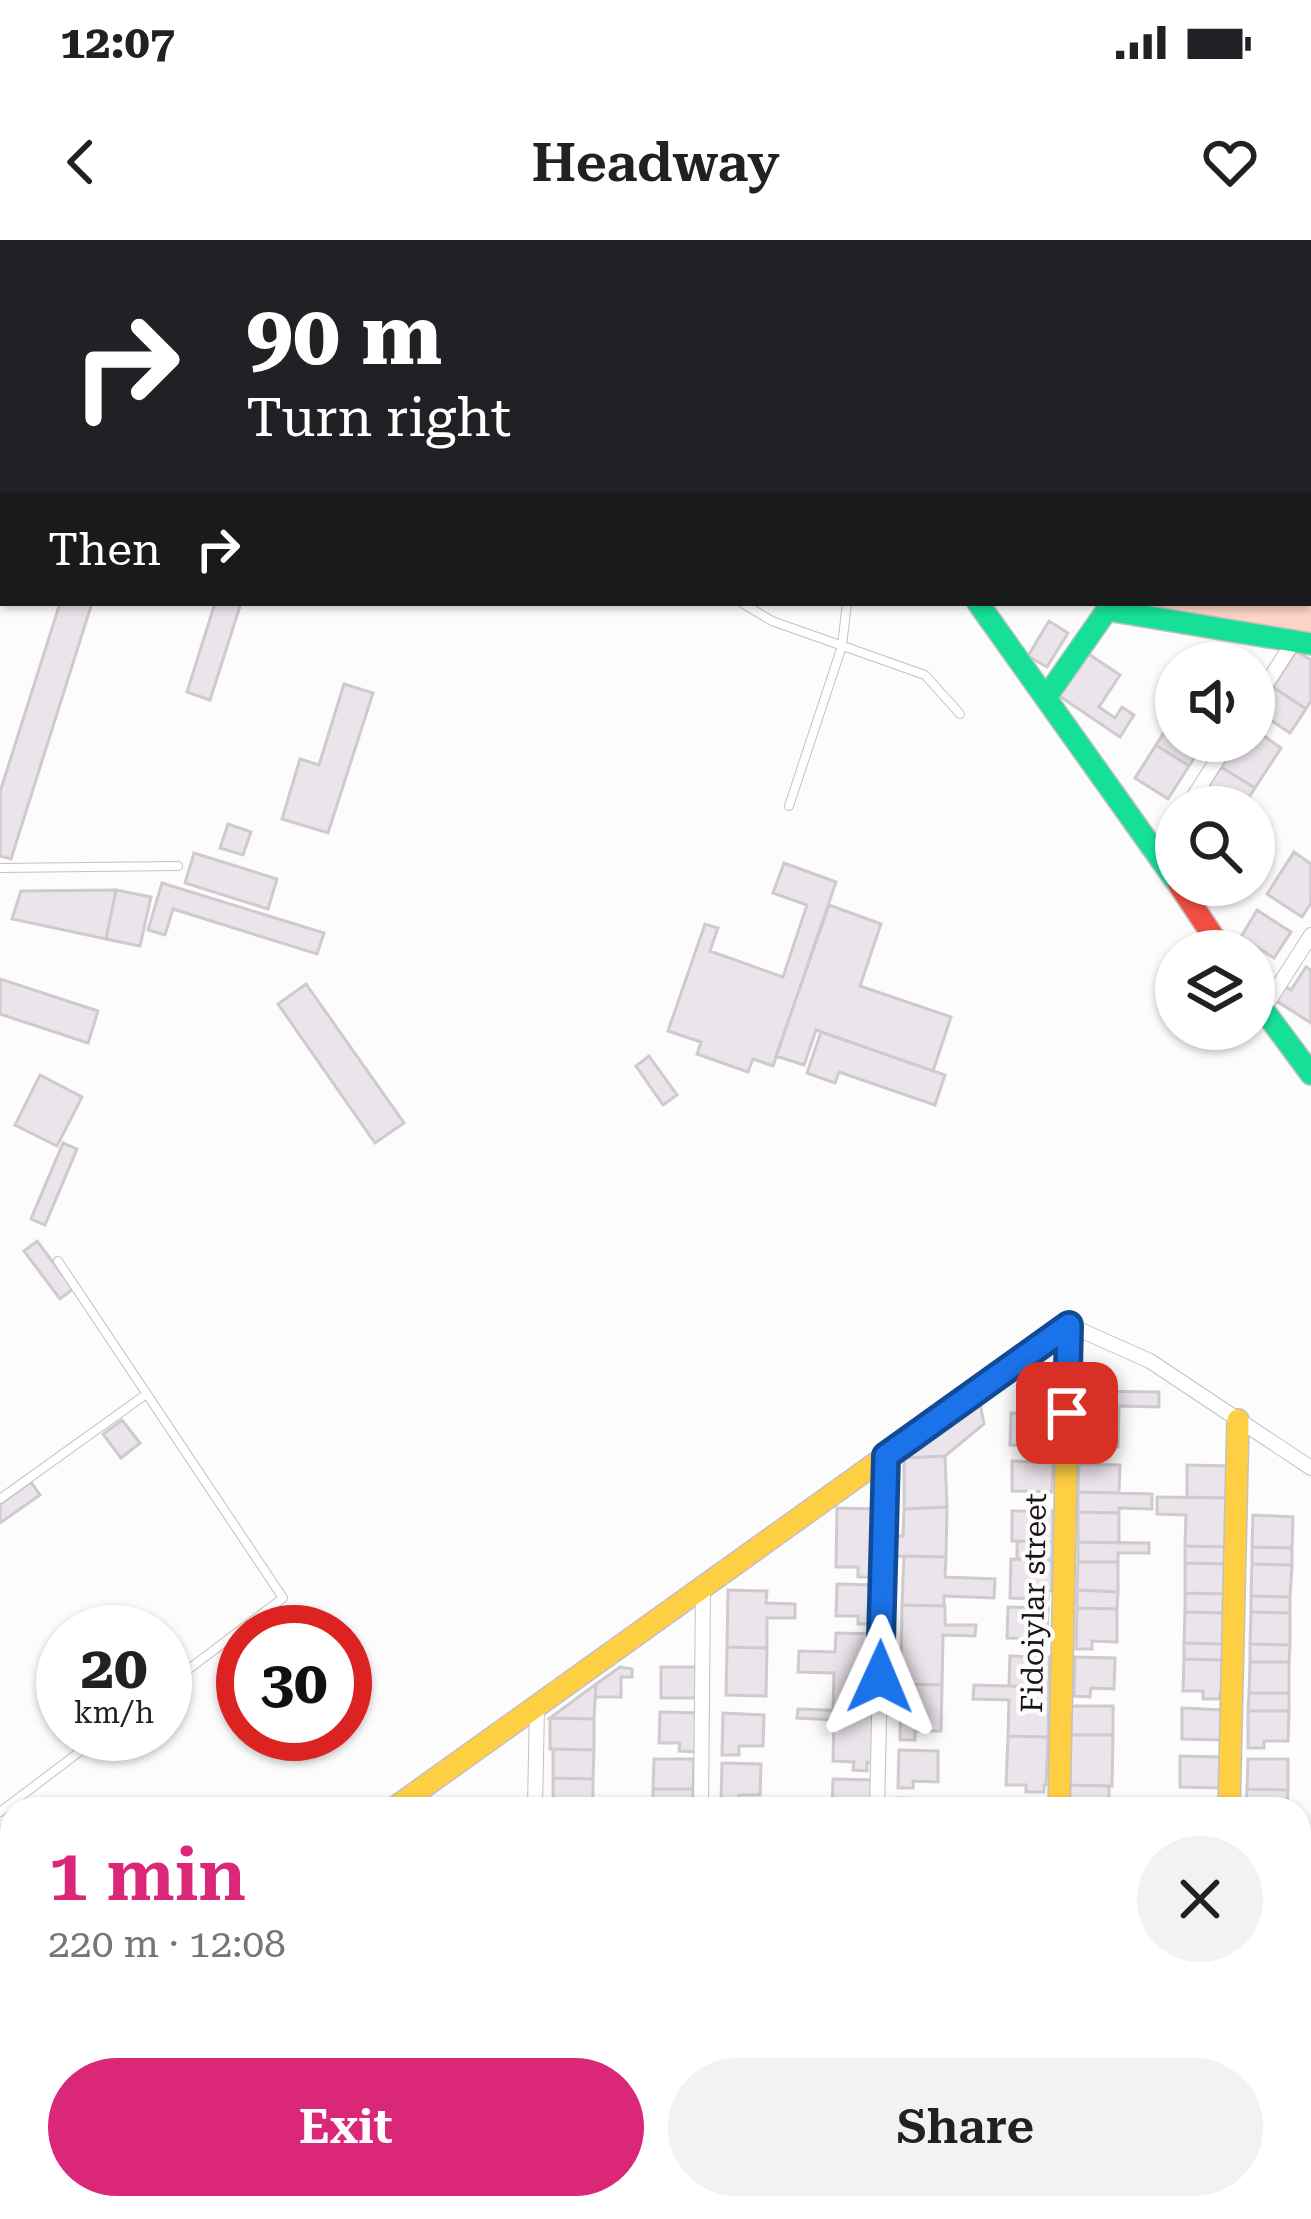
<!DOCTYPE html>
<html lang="en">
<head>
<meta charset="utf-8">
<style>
  body { margin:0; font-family:"Roboto Serif",serif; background:#f2f2f2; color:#202124; height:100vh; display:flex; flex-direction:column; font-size:45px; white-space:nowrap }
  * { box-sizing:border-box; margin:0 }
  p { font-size:39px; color:#757577 }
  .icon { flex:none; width:66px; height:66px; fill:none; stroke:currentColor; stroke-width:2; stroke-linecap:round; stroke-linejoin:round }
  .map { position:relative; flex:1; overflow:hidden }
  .sheet { position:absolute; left:0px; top:1557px; width:1311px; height:423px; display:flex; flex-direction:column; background:#fff; border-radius:36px 36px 0 0; box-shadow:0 3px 9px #0004 }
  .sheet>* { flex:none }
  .banner { position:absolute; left:0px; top:0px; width:1311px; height:366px; box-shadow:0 3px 9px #0004; background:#202124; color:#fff; overflow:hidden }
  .tools { position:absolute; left:1155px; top:402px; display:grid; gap:24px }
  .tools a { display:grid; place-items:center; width:120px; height:120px; border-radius:50%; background:#fff; box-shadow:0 3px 9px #0004; font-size:60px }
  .speed { position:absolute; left:36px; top:1365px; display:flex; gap:24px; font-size:60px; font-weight:700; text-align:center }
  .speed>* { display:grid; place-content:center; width:156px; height:156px; border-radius:50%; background:#fff; box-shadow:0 3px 9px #0004; line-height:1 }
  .speed small { font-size:30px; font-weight:400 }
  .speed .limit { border:18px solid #d22; background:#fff; color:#111 }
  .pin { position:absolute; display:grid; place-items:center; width:102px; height:102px; color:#fff; margin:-51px; border-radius:24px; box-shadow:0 6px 18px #0006 }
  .me { position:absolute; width:132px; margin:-66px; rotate:1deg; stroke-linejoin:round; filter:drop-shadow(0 0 9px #0008) }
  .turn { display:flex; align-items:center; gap:42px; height:252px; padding:0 48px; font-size:54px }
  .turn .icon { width:156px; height:156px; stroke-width:2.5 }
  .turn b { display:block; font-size:84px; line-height:102px }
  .then { display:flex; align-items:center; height:114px; padding:0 48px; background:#0003; gap:24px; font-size:45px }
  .round { display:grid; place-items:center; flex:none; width:126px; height:126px; border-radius:63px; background:#f2f2f2 }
  .summary { display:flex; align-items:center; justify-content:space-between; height:204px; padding:0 48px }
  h1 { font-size:72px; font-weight:600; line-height:90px; color:#db2777 }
  .cta { display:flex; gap:24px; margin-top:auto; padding:24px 48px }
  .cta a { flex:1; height:138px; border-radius:72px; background:#db2777; color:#fff; font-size:48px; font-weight:600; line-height:138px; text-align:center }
  .cta a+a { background:#f2f2f2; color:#202124 }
  .status { display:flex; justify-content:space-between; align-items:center; height:84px; padding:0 60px; background:#fff; direction:ltr }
  .status svg { height:33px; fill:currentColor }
  header { display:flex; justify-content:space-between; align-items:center; height:156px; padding:0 48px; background:#fff; font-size:54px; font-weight:600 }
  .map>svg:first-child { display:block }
  .green { fill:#fdd4c6 }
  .building { fill:#ece4eb; stroke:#cecacd; stroke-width:3 }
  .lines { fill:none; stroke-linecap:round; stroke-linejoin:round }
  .lane-casing { stroke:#c4c0c1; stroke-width:10 }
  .street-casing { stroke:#c4c0c1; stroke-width:16 }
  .fast-casing { stroke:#c4c0c1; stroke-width:24 }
  .slow-casing { stroke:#c4c0c1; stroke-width:24 }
  .jam-casing { stroke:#c4c0c1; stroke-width:24 }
  .lane { stroke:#fff; stroke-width:8 }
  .street { stroke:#fff; stroke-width:14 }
  .fast { stroke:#16e098; stroke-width:21 }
  .slow { stroke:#ffcf43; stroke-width:21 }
  .jam { stroke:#f24e42; stroke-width:21 }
  .route-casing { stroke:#114b97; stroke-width:30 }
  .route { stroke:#1a73e8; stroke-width:21 }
  .labels { text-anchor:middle; stroke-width:9; stroke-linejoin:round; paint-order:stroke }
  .street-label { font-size:30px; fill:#1d1417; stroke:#fcfcfc }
</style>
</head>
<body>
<div class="status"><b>12:07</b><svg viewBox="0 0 49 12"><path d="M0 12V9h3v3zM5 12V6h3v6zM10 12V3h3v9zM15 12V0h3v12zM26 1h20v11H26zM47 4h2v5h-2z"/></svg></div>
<header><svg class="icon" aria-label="back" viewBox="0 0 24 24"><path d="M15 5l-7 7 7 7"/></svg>Headway<svg class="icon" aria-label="heart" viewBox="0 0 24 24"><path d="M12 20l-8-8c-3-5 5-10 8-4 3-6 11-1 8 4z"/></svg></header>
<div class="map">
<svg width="1311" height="1979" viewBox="0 0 1311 1979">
  <rect width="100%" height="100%" fill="#fcfcfc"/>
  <path class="green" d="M1308,353h3v43l-210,-26 -13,-7h220z"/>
  <path class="building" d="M60,363h32l-81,256 -11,-3v-64z
    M215,363h26l-31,97 -23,-8z
    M1049,381l19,12 -21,34 -19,-11z
    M1296,411l15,9v41l-5,8 -33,-22z
    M1087,413l33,22 -21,32 16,11 7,-11 12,8 -14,22 -62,-42z
    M344,444l29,9 -45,140 -46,-14 18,-60 19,6z
    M1273,447l33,22 -16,24 -33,-22z
    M1176,474v27h29l-16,25 -33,-21z
    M1254,489l27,19 -26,40 -34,-21 17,-26h16z
    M1156,505l33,21 -21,33 -33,-21z
    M1221,527l34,21 -12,19h-48z
    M228,584l23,8 -8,23 -23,-7z
    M1294,612l17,12v39l-9,14 -35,-23z
    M194,613l83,26 -9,30 -83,-26z
    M784,623l52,19 -63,184 -20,-7 -5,13 -51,-18 4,-12 -33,-11 37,-107 13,4 -8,23 73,26 24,-72 -34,-12z
    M162,643l162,50 -7,21 -144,-45 -8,26 -17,-5z
    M116,650l-10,49 -94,-20 9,-28z
    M116,650l35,7 -11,49 -34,-7z
    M829,665l52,19 -21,62 91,31 -18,54 -117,-41 -12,35 -28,-9z
    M1257,670l34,22 -17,26 -33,-21z
    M1306,727l5,3v53l-36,-23 10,-14 6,4z
    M0,739l98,32 -10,32 -88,-29z
    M306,744l98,139 -29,20 -97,-139z
    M821,792l124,43 -10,30 -96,-33 -4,11 -28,-10z
    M649,816l28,39 -14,10 -27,-39z
    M40,835l42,22 -25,49 -42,-21z
    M63,903l14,6 -32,76 -14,-6z
    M37,1001l36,48 -13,10 -36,-48z
    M1079,1151l80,1v15l-40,-1 -1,41 -23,-1v8h-17l1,-37h-6v-15h6z
    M980,1163l4,21 -39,32 -41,2 40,-30 -3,-4 14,-10 4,4z
    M1011,1173l40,2v31h-4v8l-16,-1v-7l-21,-1z
    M122,1180l18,23 -19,15 -18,-24z
    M945,1216l2,51 -43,2v-51z
    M1012,1221l41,2 -1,29 -40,-1z
    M1079,1224l41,1 -1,28 -41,-1z
    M1187,1225l42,1 -1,32 -41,-1z
    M31,1242l9,13 -40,28v-19z
    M1078,1252l74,2v15l-33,-1v5l-41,-1z
    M1157,1257l71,1v49l-43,-1 1,-31 -29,-1z
    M947,1267l-1,50 -51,-1v-20h8l1,-27z
    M837,1268l40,1v58l-4,1 -1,9h-14v-10h-22z
    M1012,1271h41v31l-41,-1z
    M1078,1272l41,1v30l-41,-1z
    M1253,1275l40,2 -1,31 -40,-1z
    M1017,1301l36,1 -1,18 -35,-1z
    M1078,1302l71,1v10h-31v9h-40z
    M1185,1306l43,1 -1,17 -42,-1z
    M1252,1307l40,1v17l-40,-1z
    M904,1316l42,1 -1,20 50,2 -1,19 -50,-2v10l-42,-1z
    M1011,1319l41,1v31h-4v8l-38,-1z
    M1078,1322h40v30l-41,-2z
    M1185,1323l42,1v30l-42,-1z
    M1252,1324l40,1 -2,32 -39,-1z
    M837,1344l40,1v31h-4v8h-15v-8h-22z
    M728,1350l39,1 -1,12 29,1v14h-28v30l-40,-1z
    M1077,1350l41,2 -1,17 -40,-1z
    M1185,1353l42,1 -1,19 -41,-1z
    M1251,1356l39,1v16l-39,-1z
    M902,1365l43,1v19h31l-1,11 -32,-1 -1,50 -41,-1z
    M1008,1367l40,1 -1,31 -40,-1z
    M1077,1368l40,1v33l-25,-1v8h-16z
    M1185,1372l41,1 -1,31 -41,-1z
    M1251,1372l39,1v32l-40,-1z
    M836,1393l41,1 -2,78 -42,-2 1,-37 -36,-1 1,-21 36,1z
    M1184,1403l41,1v16l-41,-1z
    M1250,1404l40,1 -1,17h-39z
    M727,1407l40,1 -1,48 -40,-1z
    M1010,1416l40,1 -1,30 -40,-1z
    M1075,1417l40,1 -1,31 -23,-1 -1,9 -16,-1z
    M1184,1419l41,1 -1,32h-4v7h-17v-8h-20z
    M1250,1422h39v31h-40z
    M620,1427l12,2v8h-11v20h-26l1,-13z
    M661,1427h38v31h-38z
    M596,1444l-2,35 -44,-1z
    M901,1444l41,1 -1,46h-26v9h-15z
    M974,1445l75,2 -1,50 -40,-1 1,-36 -36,-1z
    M1249,1453h40v18h-41z
    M1071,1466h42v29h-43z
    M1182,1468l42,2 -1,30 -41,-1z
    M798,1469l77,3 -2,51 -6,-1v9l-14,-1 1,-8 -21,-1 1,-41 -37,-2z
    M1248,1471h41l-1,30h-24v7h-16z
    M660,1472l40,1 -5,39 -16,-1 1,-8h-21z
    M723,1473l41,2 -1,31h-24v9h-17z
    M550,1478l44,1v31l-44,-1z
    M1070,1495h43l-1,51 -43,-1z
    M1008,1496l40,1 -2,48h-2v7h-18v-7h-20z
    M553,1509l41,1 -1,29 -40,-1z
    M899,1510l39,1v31l-25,-1v7h-15z
    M1180,1516l43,1 -1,31 -42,-1z
    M654,1519h40l-1,30h-40z
    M1248,1519h40v31l-41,-1z
    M722,1523l39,1 -1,31h-21l-1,7 -17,-1z
    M553,1538l40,1v23l-40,-1z
    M833,1539l41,1 -2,29h-40z
    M1069,1545l40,1v23h-40z
    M653,1549h40v17h-40z
    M1247,1549l41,1 -1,19 -41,-1z
    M897,1558l41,1v10h-41z
    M0,1718l12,1v41l-12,-1z
    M917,1968h61v11h-61z"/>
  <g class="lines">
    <g class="lane-casing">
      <path id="lane" d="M742,363l30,18 153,54 35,39
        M789,566l53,-160 5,-43
        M0,628l178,-2
        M58,1021l225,337 -118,89
        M0,1259l145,-104
        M0,1572l103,-78
        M1092,1968l4,11"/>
    </g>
    <g class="street-casing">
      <path id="street" d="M883,3v-3
        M1060,3v-3
        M1237,3v-3
        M1308,346h3
        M1254,463l40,-62
        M1187,567l42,-66
        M1157,613l19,-29
        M1263,770l48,-75
        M1069,1085l81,36 161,107
        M535,1569l2,-103
        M701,1569l2,-223
        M877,1569l8,-353
        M1304,1957v22
        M1226,1968l4,11
        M1051,1979l1,-11"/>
    </g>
    <g class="fast-casing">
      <path id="fast" d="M716,0l2,3
        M978,363l198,278
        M1047,456l60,-86 204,34
        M1254,757l57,77"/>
    </g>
    <g class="slow-casing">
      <path id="slow" d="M393,1569l676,-484
        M1059,1569l10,-484
        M1229,1569l9,-389"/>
    </g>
    <g class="jam-casing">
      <path id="jam" d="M1179,645l44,66"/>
    </g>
    <use href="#lane" class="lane"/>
    <use href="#street" class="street"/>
    <use href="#fast" class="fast"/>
    <use href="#slow" class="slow"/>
    <use href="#jam" class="jam"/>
  </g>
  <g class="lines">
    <g class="route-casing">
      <path id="route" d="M880,1437l6,-221 183,-131 -2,88"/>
    </g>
    <use href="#route" class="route"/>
  </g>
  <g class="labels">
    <g class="street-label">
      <text transform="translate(1034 1363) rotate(-89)" y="10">Fidoiylar street</text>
    </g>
  </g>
</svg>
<div class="tools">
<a><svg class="icon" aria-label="sound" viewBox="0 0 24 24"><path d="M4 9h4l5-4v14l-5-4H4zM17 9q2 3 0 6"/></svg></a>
<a><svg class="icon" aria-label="search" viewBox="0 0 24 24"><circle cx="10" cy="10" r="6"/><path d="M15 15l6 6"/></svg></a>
<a><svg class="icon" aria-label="layers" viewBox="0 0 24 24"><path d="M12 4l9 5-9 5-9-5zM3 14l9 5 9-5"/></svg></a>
</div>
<div class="speed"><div>20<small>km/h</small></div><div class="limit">30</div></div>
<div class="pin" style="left:1067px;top:1173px;background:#d93025"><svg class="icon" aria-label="arrive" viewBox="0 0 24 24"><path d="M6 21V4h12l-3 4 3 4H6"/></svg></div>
<svg class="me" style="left:880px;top:1437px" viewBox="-20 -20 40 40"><path d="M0-17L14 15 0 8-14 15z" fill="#1a73e8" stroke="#fff" stroke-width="4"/></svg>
<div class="banner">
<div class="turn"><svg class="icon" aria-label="right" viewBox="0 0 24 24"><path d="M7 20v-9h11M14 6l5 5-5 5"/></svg><div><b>90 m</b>Turn right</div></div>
<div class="then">Then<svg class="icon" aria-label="right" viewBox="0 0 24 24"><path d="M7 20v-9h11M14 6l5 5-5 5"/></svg></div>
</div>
<section class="sheet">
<div class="summary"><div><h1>1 min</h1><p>220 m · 12:08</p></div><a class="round"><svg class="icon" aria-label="close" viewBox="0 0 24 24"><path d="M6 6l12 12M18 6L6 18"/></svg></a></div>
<div class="cta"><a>Exit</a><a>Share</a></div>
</section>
</div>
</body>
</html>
